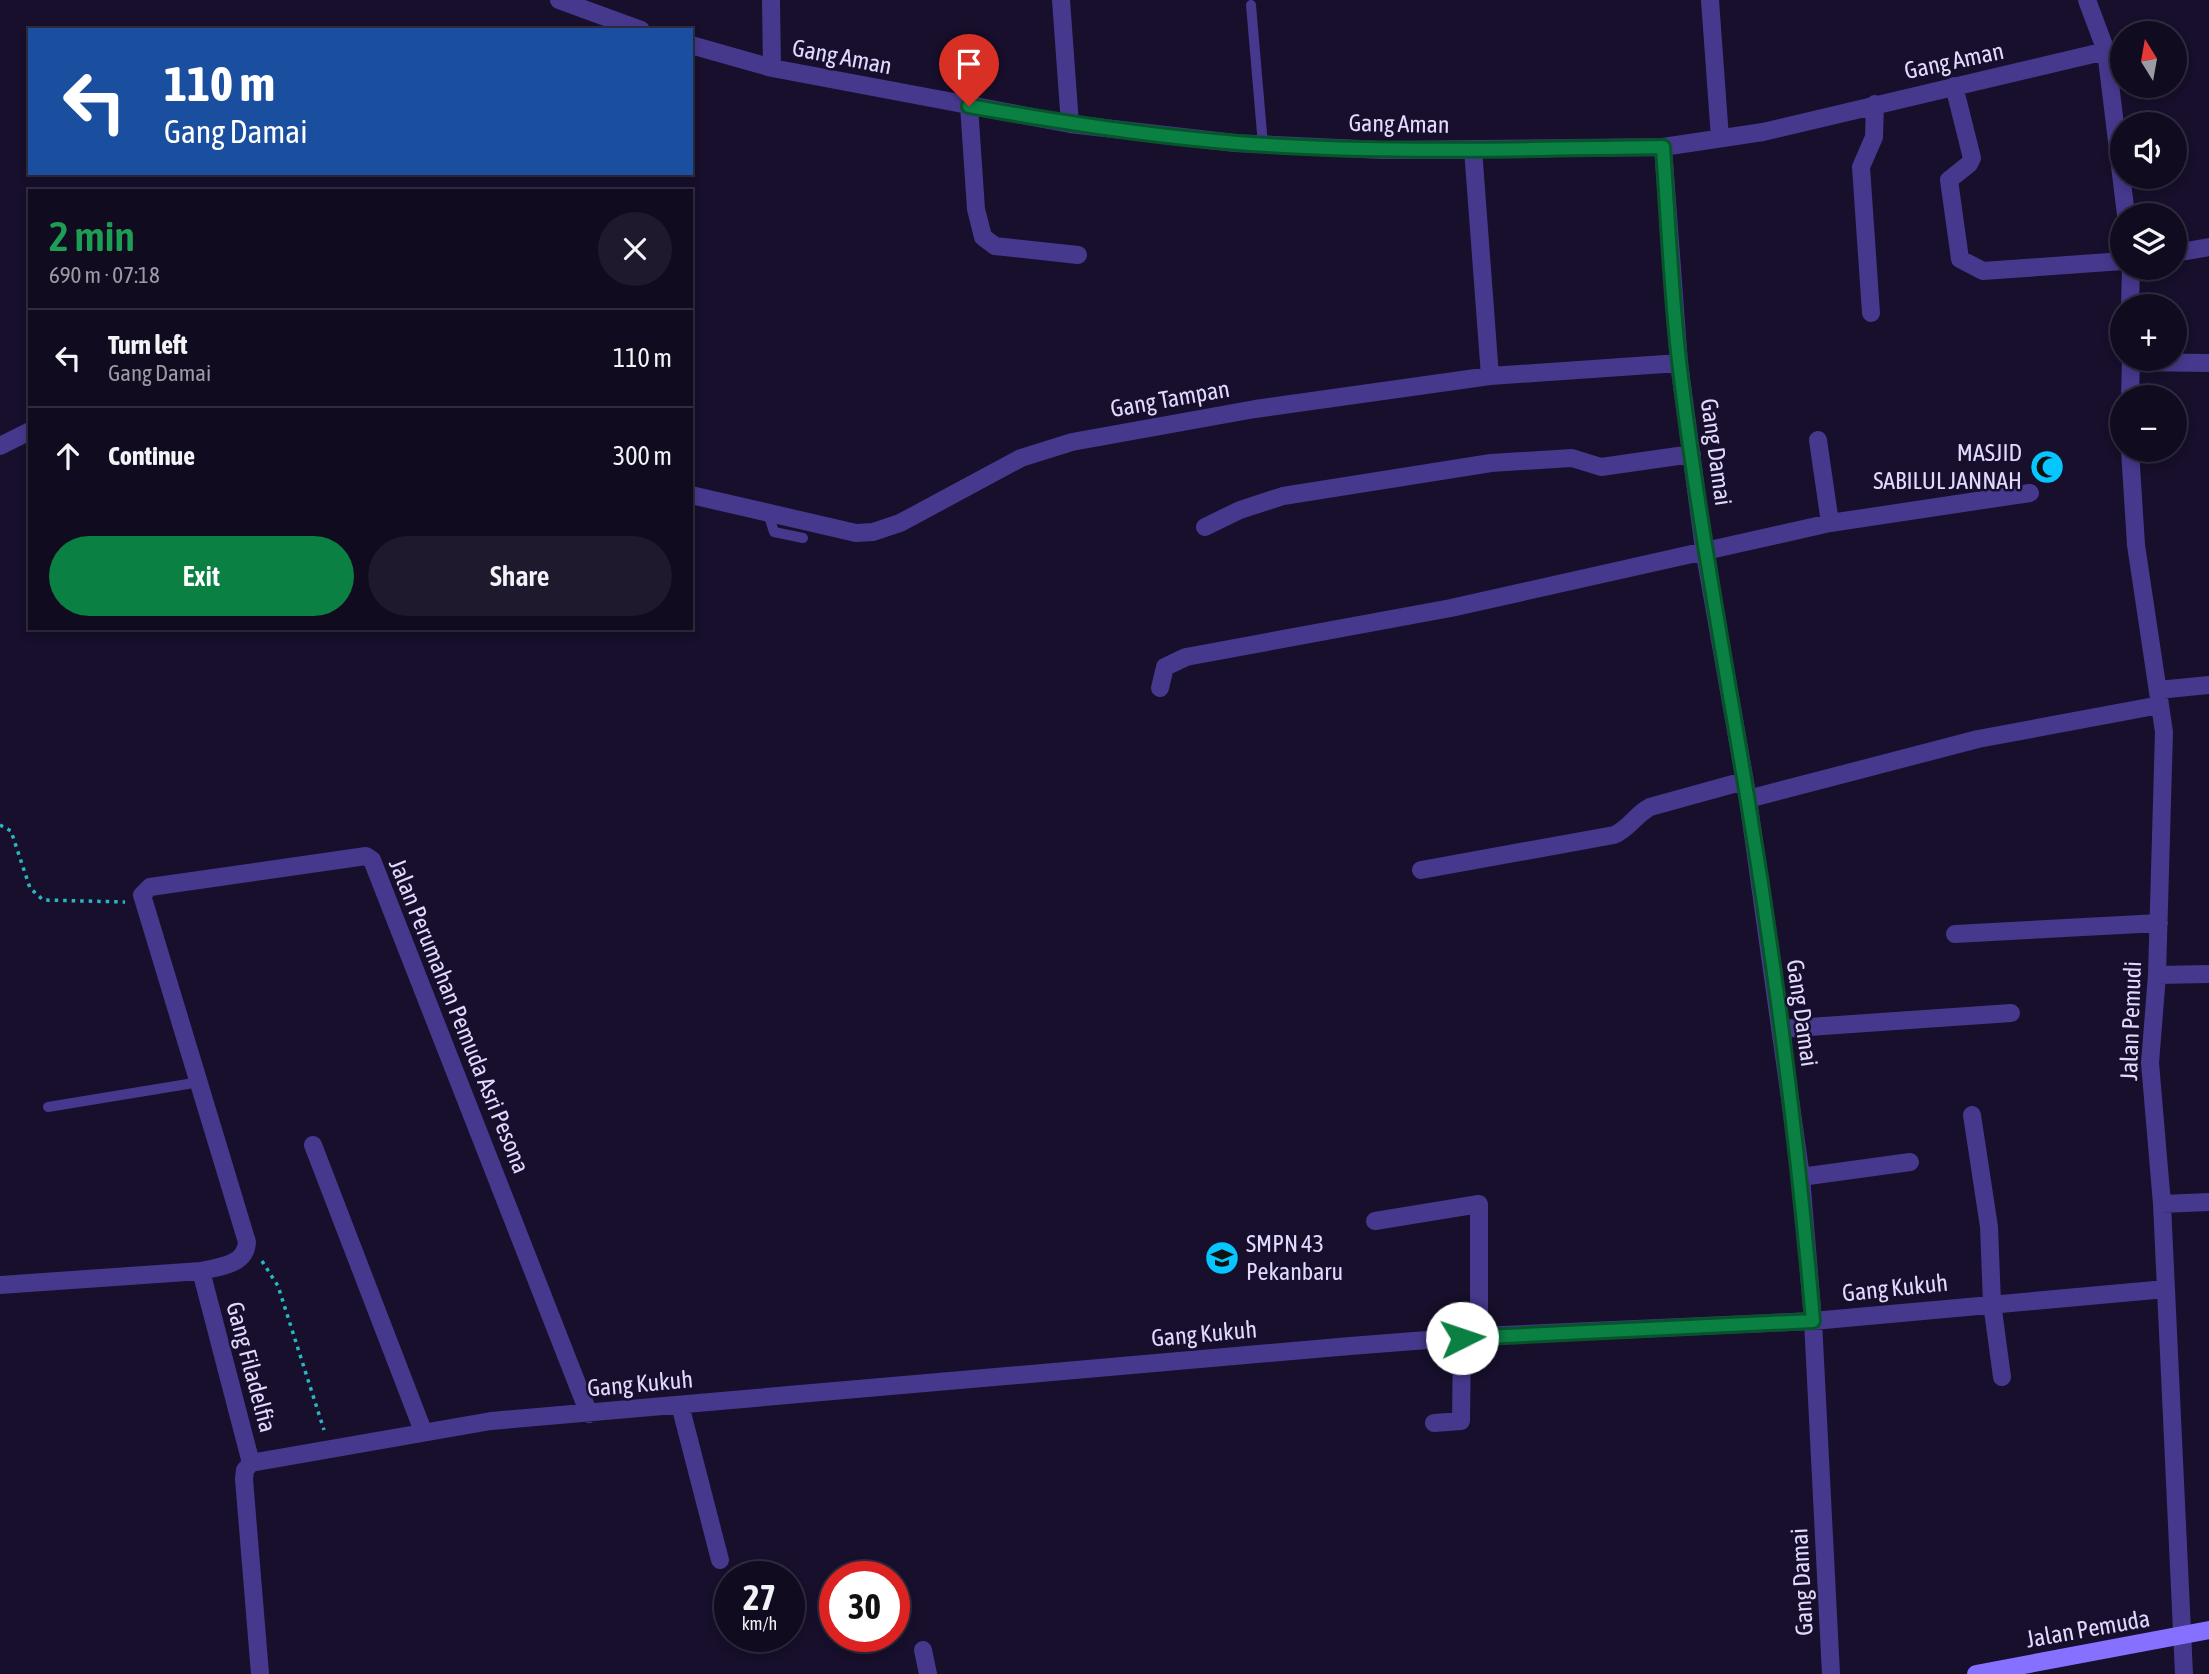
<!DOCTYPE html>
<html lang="en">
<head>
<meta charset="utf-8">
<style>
  body { margin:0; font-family:"Asap Condensed",sans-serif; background:#1e192d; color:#f1f3f6; height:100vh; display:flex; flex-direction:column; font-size:26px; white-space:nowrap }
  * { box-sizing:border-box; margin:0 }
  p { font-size:23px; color:#9c9ba5 }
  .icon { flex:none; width:38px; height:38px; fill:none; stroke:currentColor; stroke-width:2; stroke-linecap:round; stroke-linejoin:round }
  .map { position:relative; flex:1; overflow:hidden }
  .panel { position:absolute; left:28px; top:189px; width:665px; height:441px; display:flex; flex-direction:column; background:#110b20; border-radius:0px; box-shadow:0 4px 10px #0003,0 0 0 2px #302b3e }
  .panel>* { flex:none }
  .top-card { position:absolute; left:28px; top:28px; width:665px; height:147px; border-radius:0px; box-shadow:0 4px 10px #0003,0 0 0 2px #302b3e; background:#1a4fa0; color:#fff; overflow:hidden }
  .needle { width:46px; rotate:349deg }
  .fabs { position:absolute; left:2110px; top:21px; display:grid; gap:14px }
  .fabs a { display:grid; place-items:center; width:77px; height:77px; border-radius:50%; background:#110b20; box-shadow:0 4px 10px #0003,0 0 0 2px #302b3e; font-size:35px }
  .speed { position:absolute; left:714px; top:1561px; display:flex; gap:14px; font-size:35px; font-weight:700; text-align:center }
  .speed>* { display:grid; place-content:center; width:91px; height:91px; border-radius:50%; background:#110b20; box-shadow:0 4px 10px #0003,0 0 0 2px #302b3e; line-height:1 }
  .speed small { font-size:18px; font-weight:400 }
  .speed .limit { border:10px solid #d22; background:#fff; color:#111 }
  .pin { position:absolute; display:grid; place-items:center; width:60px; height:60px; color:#fff; margin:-72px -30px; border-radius:50% 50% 50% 0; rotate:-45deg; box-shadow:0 0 7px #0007 }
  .pin .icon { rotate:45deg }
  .me { position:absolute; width:77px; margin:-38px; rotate:86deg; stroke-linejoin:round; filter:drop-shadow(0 0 5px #0008) }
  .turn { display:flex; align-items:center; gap:24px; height:147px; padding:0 21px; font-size:32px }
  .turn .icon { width:91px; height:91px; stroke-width:2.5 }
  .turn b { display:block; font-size:49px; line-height:60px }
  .round { display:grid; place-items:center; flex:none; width:74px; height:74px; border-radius:37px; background:#1e192d }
  .overview { display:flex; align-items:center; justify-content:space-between; height:119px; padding:0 21px }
  h1 { font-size:42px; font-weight:600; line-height:52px; color:#1e9e55 }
  .button { display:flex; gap:14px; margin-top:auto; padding:14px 21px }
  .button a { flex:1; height:80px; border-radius:42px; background:#0b8043; color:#fff; font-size:28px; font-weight:600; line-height:80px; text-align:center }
  .button a+a { background:#1e192d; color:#f1f3f6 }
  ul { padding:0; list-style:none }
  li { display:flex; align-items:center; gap:21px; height:98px; padding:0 21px; border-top:2px solid #302b3e }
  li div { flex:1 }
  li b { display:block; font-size:26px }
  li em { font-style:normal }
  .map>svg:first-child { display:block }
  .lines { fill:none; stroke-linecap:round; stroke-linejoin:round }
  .path { stroke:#29b8c3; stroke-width:3.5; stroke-dasharray:3.5 5; stroke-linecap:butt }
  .service { stroke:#46388c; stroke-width:10 }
  .minor { stroke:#46388c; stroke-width:18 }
  .secondary { stroke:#8670ff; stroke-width:18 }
  .route-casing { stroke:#07532c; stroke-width:18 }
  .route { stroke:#0b8043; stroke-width:12 }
  .labels { text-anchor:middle; stroke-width:5; stroke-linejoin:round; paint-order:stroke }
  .street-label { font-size:24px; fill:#e2d9ff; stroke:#170f2b }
  .poi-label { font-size:24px; fill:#e2d9ff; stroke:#170f2b; text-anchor:end }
</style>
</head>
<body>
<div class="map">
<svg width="2209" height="1674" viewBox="0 0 2209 1674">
  <rect width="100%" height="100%" fill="#170f2b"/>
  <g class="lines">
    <path class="path" d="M0,825l11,6 19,57 13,12 82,2
      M262,1261l16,25 46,144"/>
    <path class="service" d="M1251,5l12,140
      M768,513l6,19 29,6
      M48,1107l152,-25"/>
    <path class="minor" d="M559,0l82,30
      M771,0l1,68
      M1061,0l9,124
      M1710,0l10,138
      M2087,0l19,51 20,164
      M691,45l81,23 298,56 165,19 148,7 280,-3 100,-15 343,-81
      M1954,86l18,72 -3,6 -20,16 11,79 23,12 140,-10
      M969,106l7,103 7,28 12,9 83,9
      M1663,147l16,216 25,186 44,250 53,378 12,144 18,353
      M1473,149l17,227
      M2175,253l34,-6
      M2130,306l1,-38
      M1871,313l-10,-146 13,-30 1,-33
      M2131,362l78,1
      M2130,397l1,-38
      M1818,440l12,83
      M0,446l30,-15
      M2130,450l6,95 28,187 -7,243 -7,88 12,141 22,470
      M691,495l165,38 17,-1 27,-9 121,-65 51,-16 183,-33 235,-33 189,-13
      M1205,527l35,-17 43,-14 208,-33 81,-5 29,9 91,-13
      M1160,688l5,-21 21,-10 265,-49 379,-85 200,-30
      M2158,690l51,-5
      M1748,799l230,-60 182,-34
      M1421,870l193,-35c15,-6 21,-20 36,-28l94,-26
      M1955,934l204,-11
      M2157,975l52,-1
      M1780,1029l231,-16
      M1972,1115l17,112 3,76 10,74
      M313,1145l110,286
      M1801,1177l109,-15
      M2162,1204l47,-2
      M1375,1221l104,-17v132
      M201,1271c18,-4 45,-6 46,-29l-105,-347 8,-8 216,-31 6,4 217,554
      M0,1285l201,-14 50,192 -6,7 -1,9 16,195
      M680,1405l40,155
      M1434,1423l27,-2 1,-83
      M251,1463l240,-42 859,-75 129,-10 334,-15 353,-32
      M923,1650l5,24"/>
    <path class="secondary" d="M1976,1674l233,-44"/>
  </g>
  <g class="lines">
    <g class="route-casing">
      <path id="route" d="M969,106c89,16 179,30 269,37 141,11 283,6 425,4 5,71 8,143 16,214 17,146 44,290 68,435 29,174 51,350 66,525l-351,17"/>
    </g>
    <use href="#route" class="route"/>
  </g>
  <defs>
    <g id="mosque-disc" transform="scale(1.75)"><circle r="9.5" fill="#05c6ff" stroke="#170f2b"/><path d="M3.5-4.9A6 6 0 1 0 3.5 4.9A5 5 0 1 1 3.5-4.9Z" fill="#111"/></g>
    <g id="school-disc" transform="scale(1.75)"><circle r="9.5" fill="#05c6ff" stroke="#170f2b"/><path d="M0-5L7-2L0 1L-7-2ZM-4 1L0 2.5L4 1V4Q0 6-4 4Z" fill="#111"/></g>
  </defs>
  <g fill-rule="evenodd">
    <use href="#mosque-disc" x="2047" y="467"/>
    <use href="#school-disc" x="1222" y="1258"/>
  </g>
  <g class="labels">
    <g class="street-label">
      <text transform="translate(842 57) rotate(11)" y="8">Gang Aman</text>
      <text transform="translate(1954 61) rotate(-12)" y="8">Gang Aman</text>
      <text transform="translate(1399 124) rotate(1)" y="8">Gang Aman</text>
      <text transform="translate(1170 399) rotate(-10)" y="8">Gang Tampan</text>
      <text transform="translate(1716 452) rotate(82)" y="8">Gang Damai</text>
      <text transform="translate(1802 1013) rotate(82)" y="8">Gang Damai</text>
      <text transform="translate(459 1016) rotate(68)" y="8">Jalan Perumahan Pemuda Asri Pesona</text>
      <text transform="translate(2131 1021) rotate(-88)" y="8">Jalan Pemudi</text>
      <text transform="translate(1895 1288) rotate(-6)" y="8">Gang Kukuh</text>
      <text transform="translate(1204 1334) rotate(-5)" y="8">Gang Kukuh</text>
      <text transform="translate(251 1367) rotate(75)" y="8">Gang Filadelfia</text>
      <text transform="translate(640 1384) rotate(-5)" y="8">Gang Kukuh</text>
      <text transform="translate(1802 1582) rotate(-93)" y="8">Gang Damai</text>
      <text transform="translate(2088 1629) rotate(-10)" y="8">Jalan Pemuda</text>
    </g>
    <g class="poi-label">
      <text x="2022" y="461">MASJID<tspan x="2022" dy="28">SABILUL JANNAH</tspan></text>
      <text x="1246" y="1252" text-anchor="start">SMPN 43<tspan x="1246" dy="28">Pekanbaru</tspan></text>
    </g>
  </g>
</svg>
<div class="fabs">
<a><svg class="needle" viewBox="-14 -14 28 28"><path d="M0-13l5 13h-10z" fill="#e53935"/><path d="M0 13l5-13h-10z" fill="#9c9ba5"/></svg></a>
<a><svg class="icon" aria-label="sound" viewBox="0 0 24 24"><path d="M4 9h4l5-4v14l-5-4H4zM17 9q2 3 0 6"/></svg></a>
<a><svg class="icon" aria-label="layers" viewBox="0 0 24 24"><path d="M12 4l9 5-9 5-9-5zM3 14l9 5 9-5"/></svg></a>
<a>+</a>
<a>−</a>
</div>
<div class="speed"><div>27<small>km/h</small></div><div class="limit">30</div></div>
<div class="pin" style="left:969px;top:106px;background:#d93025"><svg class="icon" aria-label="arrive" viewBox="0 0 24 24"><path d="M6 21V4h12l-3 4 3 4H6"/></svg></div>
<svg class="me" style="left:1462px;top:1338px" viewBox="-20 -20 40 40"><circle r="19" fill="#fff"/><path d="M0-13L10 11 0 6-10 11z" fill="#0b8043"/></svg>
<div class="top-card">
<div class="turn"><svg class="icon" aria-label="left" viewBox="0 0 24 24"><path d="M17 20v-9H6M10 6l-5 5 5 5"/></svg><div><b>110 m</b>Gang Damai</div></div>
</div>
<section class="panel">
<div class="overview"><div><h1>2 min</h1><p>690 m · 07:18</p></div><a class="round"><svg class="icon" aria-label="close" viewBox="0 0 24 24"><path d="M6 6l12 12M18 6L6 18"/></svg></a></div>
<ul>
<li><svg class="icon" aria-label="left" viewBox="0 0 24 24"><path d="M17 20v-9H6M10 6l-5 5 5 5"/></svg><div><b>Turn left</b><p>Gang Damai</p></div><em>110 m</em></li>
<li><svg class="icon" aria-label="ahead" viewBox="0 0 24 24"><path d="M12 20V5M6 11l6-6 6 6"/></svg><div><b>Continue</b></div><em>300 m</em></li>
</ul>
<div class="button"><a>Exit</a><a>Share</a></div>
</section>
</div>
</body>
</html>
